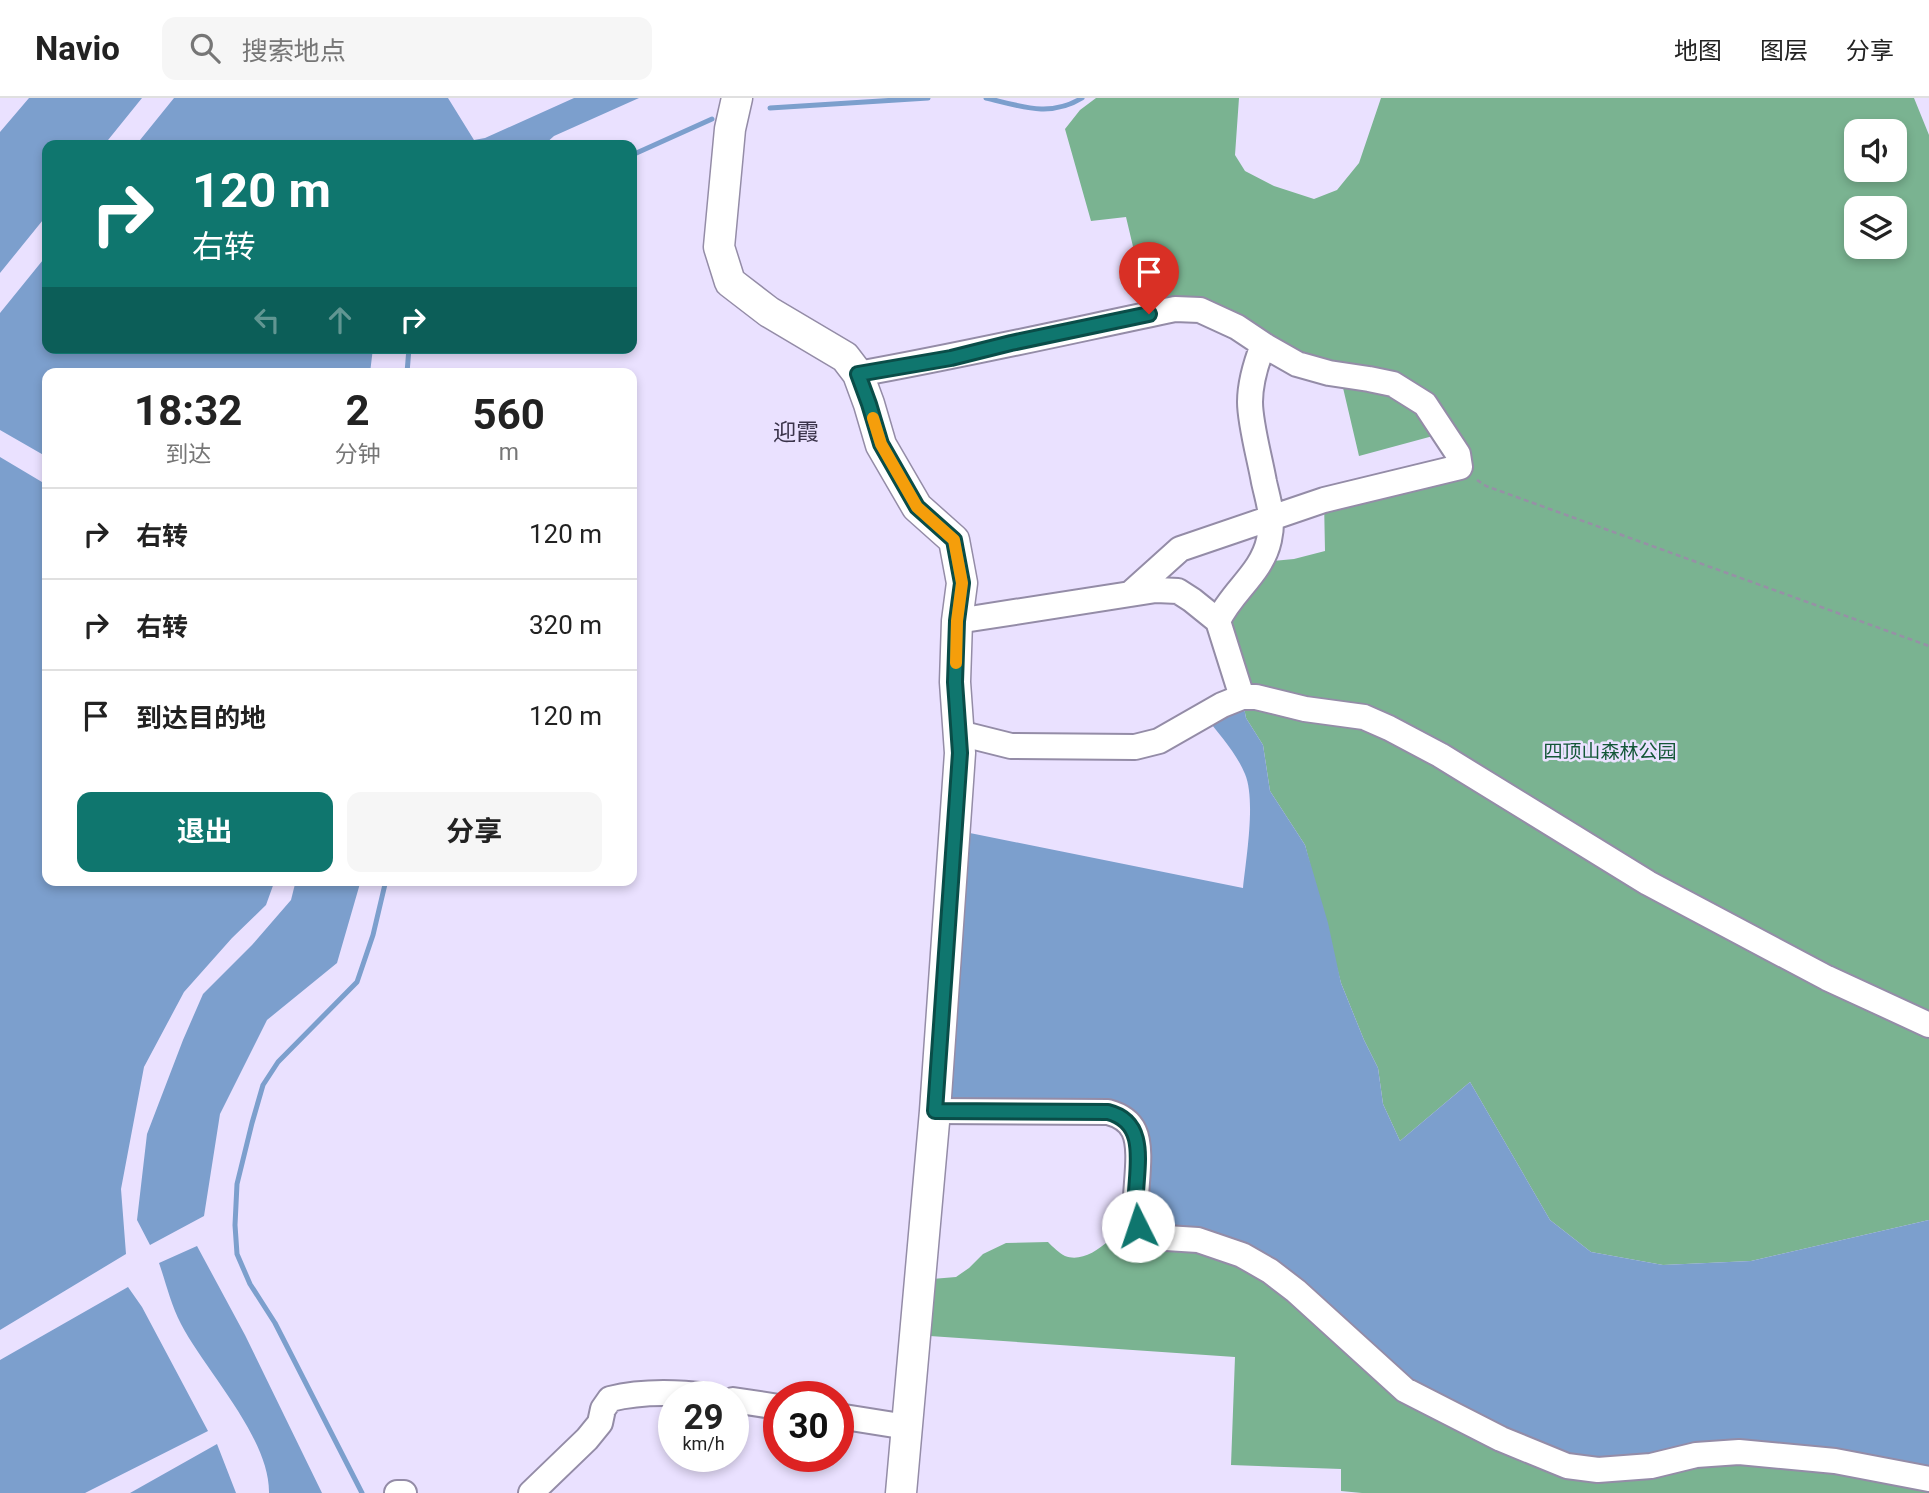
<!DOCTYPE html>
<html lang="zh">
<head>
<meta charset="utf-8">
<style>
  body { margin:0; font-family:Roboto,"Noto Sans SC",sans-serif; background:#f6f6f6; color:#222; height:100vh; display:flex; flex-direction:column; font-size:26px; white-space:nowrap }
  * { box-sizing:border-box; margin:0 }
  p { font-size:23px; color:#767676 }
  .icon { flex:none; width:38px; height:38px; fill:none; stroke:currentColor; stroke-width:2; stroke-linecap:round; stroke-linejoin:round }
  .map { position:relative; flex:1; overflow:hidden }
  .side { position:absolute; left:42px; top:270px; width:595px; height:518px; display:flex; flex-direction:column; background:#fff; border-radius:14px; box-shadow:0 4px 10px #0003 }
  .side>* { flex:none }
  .top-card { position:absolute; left:42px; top:42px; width:595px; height:214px; border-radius:14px; box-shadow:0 4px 10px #0003; background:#0f766e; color:#fff; overflow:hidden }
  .buttons { position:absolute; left:1844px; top:21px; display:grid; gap:14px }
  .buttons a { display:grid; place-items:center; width:63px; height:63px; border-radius:14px; background:#fff; box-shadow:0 4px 10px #0003; font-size:35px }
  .speed { position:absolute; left:658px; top:1283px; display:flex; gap:14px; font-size:35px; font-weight:700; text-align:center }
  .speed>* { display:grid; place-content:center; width:91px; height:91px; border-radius:50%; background:#fff; box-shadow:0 4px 10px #0003; line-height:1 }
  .speed small { font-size:18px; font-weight:400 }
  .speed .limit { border:10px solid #d22; background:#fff; color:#111 }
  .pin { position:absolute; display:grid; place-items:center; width:60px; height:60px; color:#fff; margin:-72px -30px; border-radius:50% 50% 50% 0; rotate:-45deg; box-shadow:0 0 7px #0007 }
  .pin .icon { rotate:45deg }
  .me { position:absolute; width:77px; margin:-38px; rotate:356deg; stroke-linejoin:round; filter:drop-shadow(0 0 5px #0008) }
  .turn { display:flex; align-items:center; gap:24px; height:147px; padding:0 35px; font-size:32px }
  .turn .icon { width:91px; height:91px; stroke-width:2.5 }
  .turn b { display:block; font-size:49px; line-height:60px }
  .lanes { display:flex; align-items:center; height:66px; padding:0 35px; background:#0003; justify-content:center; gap:35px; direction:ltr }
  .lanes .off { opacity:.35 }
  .eta { display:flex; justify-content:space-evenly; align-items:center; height:119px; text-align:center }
  .eta b { font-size:42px; font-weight:700; line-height:49px }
  .primary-button { display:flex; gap:14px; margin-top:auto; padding:14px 35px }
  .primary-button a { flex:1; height:80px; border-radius:14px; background:#0f766e; color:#fff; font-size:28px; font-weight:700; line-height:80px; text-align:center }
  .primary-button a+a { background:#f6f6f6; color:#222 }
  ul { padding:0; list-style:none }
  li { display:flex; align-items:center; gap:21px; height:91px; padding:0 35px; border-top:2px solid #e0e0e0 }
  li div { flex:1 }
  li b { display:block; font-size:26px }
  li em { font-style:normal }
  header { display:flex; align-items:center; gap:42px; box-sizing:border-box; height:98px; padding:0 35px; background:#fff; border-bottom:2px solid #e0e0e0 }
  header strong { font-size:33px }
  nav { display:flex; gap:38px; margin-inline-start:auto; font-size:24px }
  .search { width:490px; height:63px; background:#f6f6f6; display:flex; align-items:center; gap:18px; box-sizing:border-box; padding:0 24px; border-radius:14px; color:#767676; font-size:26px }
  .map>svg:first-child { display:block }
  .forest { fill:#7ab391; fill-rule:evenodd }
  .water { fill:#7c9fcd }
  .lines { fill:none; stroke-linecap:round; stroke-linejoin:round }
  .stream { stroke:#7c9fcd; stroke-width:5 }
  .minor-casing { stroke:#948ca7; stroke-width:28 }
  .major-casing { stroke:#948ca7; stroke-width:33 }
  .path { stroke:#9790a6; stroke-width:2.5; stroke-dasharray:5 3.5; stroke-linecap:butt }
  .minor { stroke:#fff; stroke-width:24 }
  .major { stroke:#fff; stroke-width:30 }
  .route-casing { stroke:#0a4d48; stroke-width:18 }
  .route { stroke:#0f766e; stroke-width:12 }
  .slow { stroke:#f59e0b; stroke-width:12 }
  .labels { text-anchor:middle; stroke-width:5; stroke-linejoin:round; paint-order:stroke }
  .park-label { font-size:19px; fill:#135737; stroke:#eae1ff }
  .quarter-label { font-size:23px; fill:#3a334a; stroke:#eae1ff }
</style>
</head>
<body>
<header>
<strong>Navio</strong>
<div class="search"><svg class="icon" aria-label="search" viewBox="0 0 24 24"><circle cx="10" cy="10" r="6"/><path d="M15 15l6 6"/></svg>搜索地点</div>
<nav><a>地图</a><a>图层</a><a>分享</a></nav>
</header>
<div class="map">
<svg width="1929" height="1395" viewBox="0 0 1929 1395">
  <rect width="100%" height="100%" fill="#eae1ff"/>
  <path class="forest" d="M1096,0h143l-4,57 10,16 29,15 40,13 23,-9 22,-27 22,-65h533l15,37v1085l-178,41 -88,4 -72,-13 -41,-32 -80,-138 -70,59 -17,-37 -5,-36 -14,-28 -23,-57 -36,-138 -35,-54 -7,-46 -17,-27 -4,-21 -24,-76 43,-59 33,-3 31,-8 -1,-51 136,-33 -16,-34 -85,23 -19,-81 -103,-48 -88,-13 -23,-97 -35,4 -26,-92 15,-19zM1857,33h38v39h-38zM1857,110h38v39h-38z
    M1135,1113l36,28 525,216 233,24v14h-567l-21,-2v-22l-110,-4 4,-108 -320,-22 5,-55 36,-3 13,-9 14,-14 23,-11 42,-1c5,5 11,11 17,14 26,10 57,-27 70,-45z"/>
  <path class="water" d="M29,0h113l-38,47h-57v70l-47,58v-141z
    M174,0h274l26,42 11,-2 89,-40h65l-85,38 -10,9h-408z
    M47,157v93h326l-3,25h-323v84l-47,-27v-117z
    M0,359l47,28v395h228l-9,25 -34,33 -48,54 -40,75 -23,122 5,65 -126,76z
    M1242,599l4,21 17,27 7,46 35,54 23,78 13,60 23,57 14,28 5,36 17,37 70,-59 80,138 41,32 72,13 88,-4 178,-41v259l-190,-27 -141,18 -193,-80 -135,-119 -120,-34 -20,-112 -195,-14 20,-281 288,58c3,-29 13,-88 2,-114 -9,-22 -27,-41 -41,-59z
    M296,782h65l-24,83 -70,57 -47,94 -16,102 -54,29 -13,-25 10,-86 36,-94 20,-46 49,-49 39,-45z
    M197,1148l48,89 77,158h-53c1,-55 -63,-121 -88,-169 -10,-19 -15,-41 -22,-61z
    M128,1189l14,20 66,124 -123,62h-85v-133z
    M217,1346l19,49h-106z"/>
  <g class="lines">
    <path class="stream" d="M986,0c34,8 64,20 96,0
      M770,10l158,-10
      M632,57l80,-36
      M407,275l2,-25
      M362,1395l-87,-170 -25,-39 -13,-30 -2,-29 2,-41 15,-61 11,-38 15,-23 79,-80 16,-47 13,-55"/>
    <g class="minor-casing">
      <path id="minor" d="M858,276c106,-19 212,-43 317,-65l25,1 37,17 30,20 30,17 32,9 40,6 24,5 32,20 33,50 2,13 -136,33 -144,49 -50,45
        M957,523l199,-31 22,1 14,9 26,21
        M1242,599l-24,-76c14,-30 44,-48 51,-81 5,-24 0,-36 -5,-58 -4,-23 -14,-58 -14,-80 0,-20 6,-39 13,-57
        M959,635l52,13 124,1 24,-6 63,-36 20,-8h14l49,12 59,8 25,11 51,27 208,128 179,95 102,47
        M935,1013l173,1c11,3 21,8 26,19 10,21 -1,64 2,89l2,6 12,11 48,3 44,15 28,16 26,20 109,99 96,49 66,27 31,4 53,-4 45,-11 43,-3 96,9 94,18
        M733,1302l46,7
        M838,1318l69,11
        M397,1395h7
        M531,1395l56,-54 13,-16 3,-14 7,-10c32,-8 66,-7 98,-3"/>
    </g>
    <g class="major-casing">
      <path id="major" d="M737,0l-7,31 -11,118 11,35 39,30 76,45 13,17 11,30 12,41 36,62 37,33 8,43 -5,38 -2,61 5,71 -25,358 -34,382"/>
    </g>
    <path class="path" d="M1477,382l9,6 443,160"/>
    <use href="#minor" class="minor"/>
    <use href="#major" class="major"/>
  </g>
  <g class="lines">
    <g class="route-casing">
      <path id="route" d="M1138,1128c-11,-37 21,-101 -30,-114l-173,-1 25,-358 -5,-71 2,-61 5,-38 -8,-43 -37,-33 -36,-63 -12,-40 -11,-30 93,-16 60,-15 138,-29"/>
    </g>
    <use href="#route" class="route"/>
    <path class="slow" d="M873,320l8,26 36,63 37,33 8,43 -5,38 -1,42"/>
  </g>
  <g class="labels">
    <g class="park-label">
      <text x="1610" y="660">四顶山森林公园</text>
    </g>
    <g class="quarter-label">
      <text x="796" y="342">迎霞</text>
    </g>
  </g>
</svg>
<div class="buttons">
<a><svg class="icon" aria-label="sound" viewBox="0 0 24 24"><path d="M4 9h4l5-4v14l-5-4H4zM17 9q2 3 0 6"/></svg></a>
<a><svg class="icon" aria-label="layers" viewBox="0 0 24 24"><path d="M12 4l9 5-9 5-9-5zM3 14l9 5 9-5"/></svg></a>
</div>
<div class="speed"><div>29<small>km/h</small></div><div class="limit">30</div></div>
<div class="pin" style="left:1149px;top:216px;background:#d93025"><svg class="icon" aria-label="arrive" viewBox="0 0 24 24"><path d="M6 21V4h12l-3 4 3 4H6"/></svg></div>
<svg class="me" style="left:1138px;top:1128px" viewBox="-20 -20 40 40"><circle r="19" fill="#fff"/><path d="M0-13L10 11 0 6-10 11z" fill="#0f766e"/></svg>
<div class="top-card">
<div class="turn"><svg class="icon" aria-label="right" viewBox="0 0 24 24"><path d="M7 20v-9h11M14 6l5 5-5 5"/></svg><div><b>120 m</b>右转</div></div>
<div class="lanes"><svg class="icon off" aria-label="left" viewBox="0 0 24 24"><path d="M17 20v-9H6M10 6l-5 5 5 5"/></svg><svg class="icon off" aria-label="ahead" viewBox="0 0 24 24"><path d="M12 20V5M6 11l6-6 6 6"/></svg><svg class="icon" aria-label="right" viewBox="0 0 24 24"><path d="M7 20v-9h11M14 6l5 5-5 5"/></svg></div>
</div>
<section class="side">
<div class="eta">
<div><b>18:32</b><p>到达</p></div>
<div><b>2</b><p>分钟</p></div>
<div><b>560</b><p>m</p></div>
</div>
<ul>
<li><svg class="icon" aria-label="right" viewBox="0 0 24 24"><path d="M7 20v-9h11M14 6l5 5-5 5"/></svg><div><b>右转</b></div><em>120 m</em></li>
<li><svg class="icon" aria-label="right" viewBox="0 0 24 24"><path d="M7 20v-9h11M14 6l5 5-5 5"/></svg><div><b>右转</b></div><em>320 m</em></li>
<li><svg class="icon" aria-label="arrive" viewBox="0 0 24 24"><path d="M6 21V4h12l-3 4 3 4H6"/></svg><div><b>到达目的地</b></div><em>120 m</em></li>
</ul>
<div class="primary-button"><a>退出</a><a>分享</a></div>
</section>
</div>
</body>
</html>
